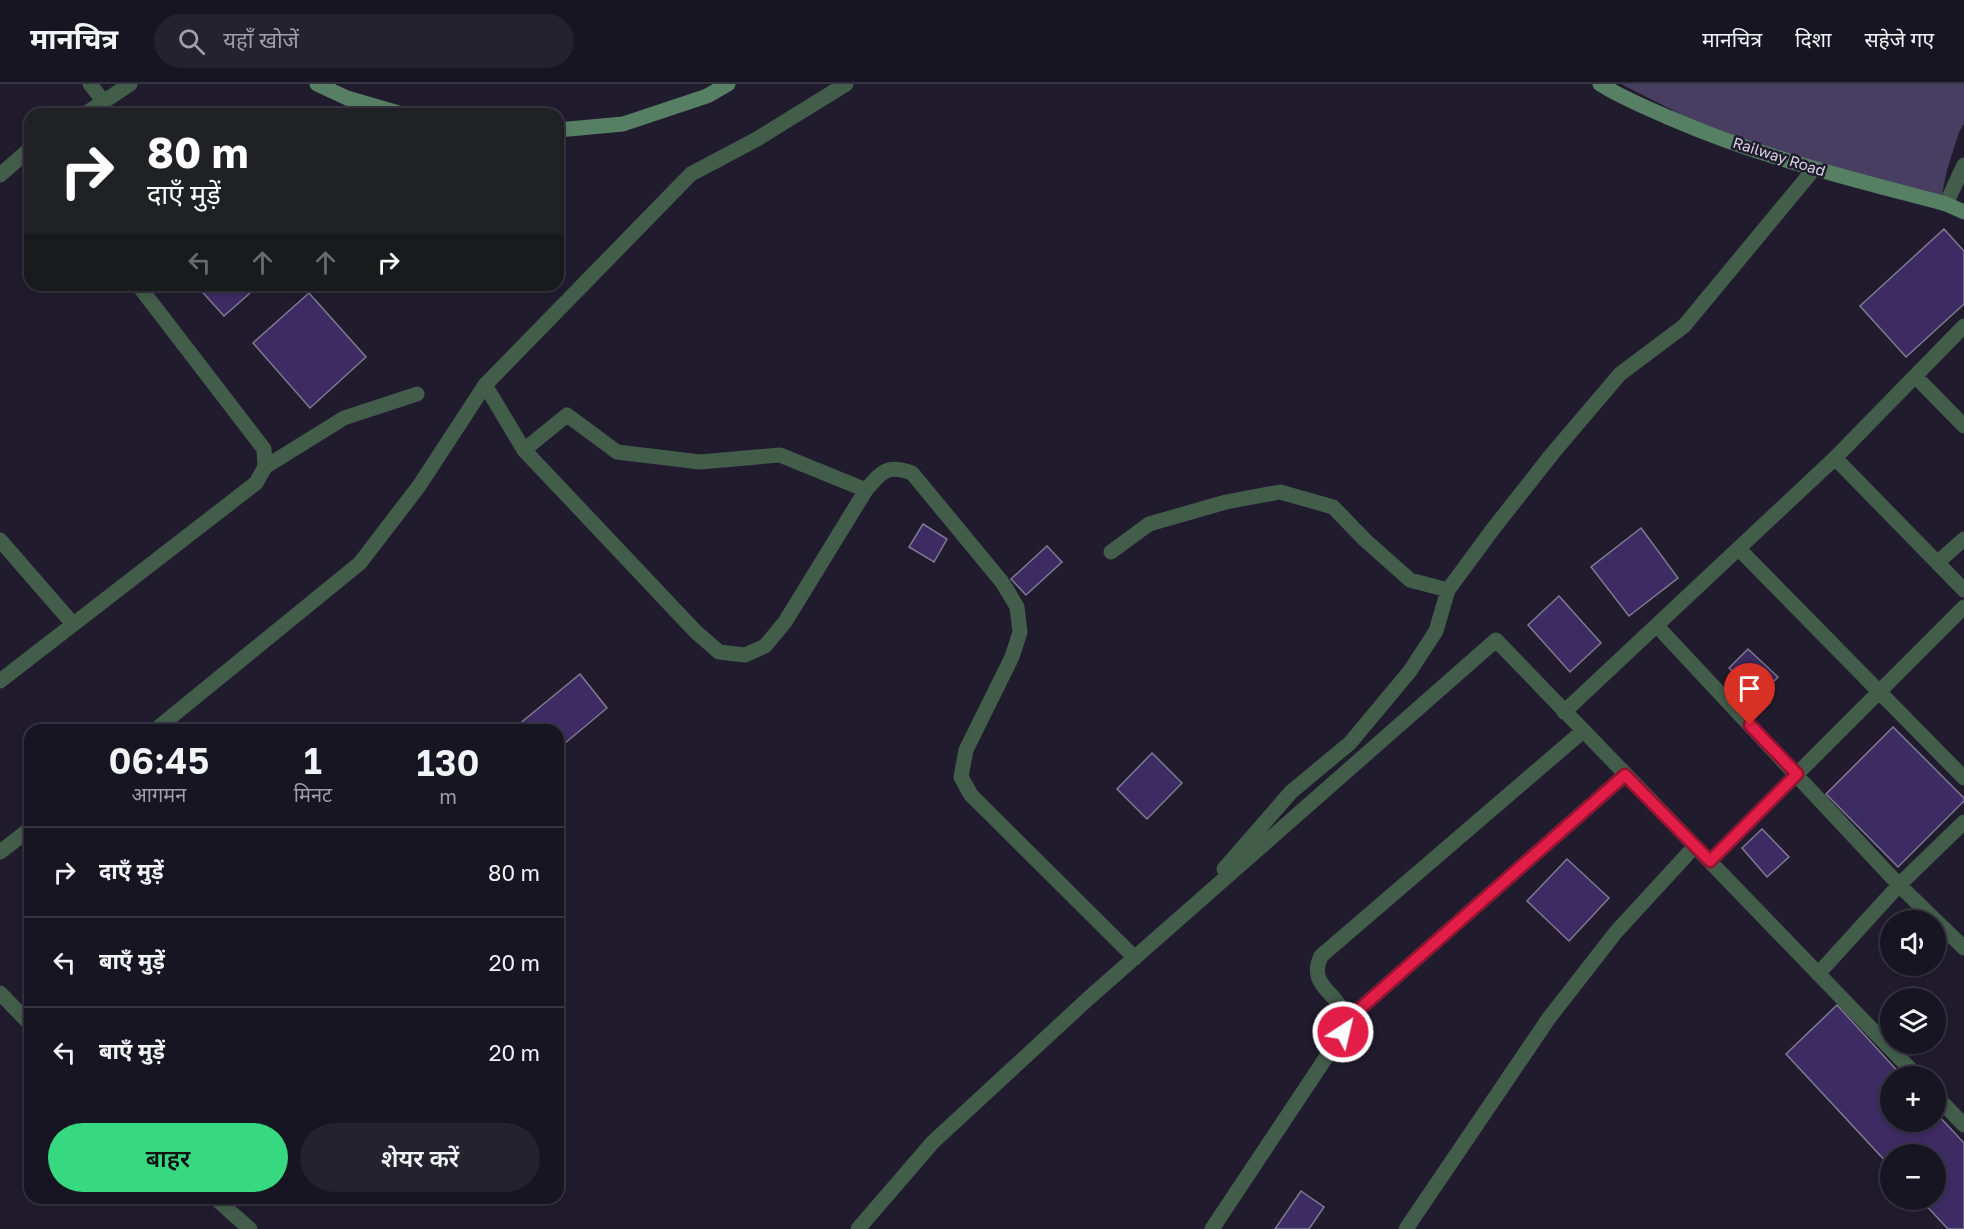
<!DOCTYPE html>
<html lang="hi">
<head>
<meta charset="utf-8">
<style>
  body { margin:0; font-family:"Golos Text","Noto Sans Devanagari",sans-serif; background:#25222f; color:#f1f3f6; height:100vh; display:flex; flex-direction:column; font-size:22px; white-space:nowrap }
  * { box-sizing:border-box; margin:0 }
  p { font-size:20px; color:#9f9fa5 }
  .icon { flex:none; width:33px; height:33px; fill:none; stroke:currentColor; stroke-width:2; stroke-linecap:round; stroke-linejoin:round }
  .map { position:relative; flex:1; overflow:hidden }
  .sheet { position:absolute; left:24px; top:640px; width:540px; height:480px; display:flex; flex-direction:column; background:#181522; border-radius:18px; box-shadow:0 3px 9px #0003,0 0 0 2px #363440 }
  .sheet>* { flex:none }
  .top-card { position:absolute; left:24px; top:24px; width:540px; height:183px; border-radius:18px; box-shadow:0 3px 9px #0003,0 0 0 2px #363440; background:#202124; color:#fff; overflow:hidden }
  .tools { position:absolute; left:1880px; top:826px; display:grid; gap:12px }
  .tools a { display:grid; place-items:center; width:66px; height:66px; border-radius:50%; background:#181522; box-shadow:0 3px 9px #0003,0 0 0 2px #363440; font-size:30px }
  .pin { position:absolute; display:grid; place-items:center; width:51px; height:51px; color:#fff; margin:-62px -26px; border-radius:50% 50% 50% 0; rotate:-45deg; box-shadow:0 0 6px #0007 }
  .pin .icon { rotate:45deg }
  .me { position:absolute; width:66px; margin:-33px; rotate:35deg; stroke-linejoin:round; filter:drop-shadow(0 0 4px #0008) }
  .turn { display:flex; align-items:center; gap:21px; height:126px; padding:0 24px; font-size:27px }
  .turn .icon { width:78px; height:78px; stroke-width:2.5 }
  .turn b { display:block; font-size:42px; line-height:51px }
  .lanes { display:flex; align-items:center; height:57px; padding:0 24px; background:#0003; justify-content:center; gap:30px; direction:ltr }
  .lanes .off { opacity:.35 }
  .eta { display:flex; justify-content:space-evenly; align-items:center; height:102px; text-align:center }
  .eta b { font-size:36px; font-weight:600; line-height:42px }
  .primary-button { display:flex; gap:12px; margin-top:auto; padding:12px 24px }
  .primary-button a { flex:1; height:69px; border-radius:36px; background:#36d880; color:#111; font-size:24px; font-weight:600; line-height:69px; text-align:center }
  .primary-button a+a { background:#25222f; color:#f1f3f6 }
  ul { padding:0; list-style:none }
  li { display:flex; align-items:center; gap:18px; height:90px; padding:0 24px; border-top:2px solid #363440 }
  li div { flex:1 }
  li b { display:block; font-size:22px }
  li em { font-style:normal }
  header { display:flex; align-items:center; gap:36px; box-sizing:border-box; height:84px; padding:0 30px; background:#181522; border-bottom:2px solid #363440 }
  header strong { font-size:28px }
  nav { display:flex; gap:33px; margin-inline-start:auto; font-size:21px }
  .search { width:420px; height:54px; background:#25222f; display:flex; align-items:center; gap:15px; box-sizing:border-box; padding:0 21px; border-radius:33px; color:#9f9fa5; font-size:22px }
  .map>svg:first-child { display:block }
  .grass { fill:#473e61 }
  .building { fill:#3d2c63; stroke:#7f7a91; stroke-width:1.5 }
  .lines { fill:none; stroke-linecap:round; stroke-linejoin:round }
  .lane { stroke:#435d4b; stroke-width:15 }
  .street { stroke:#435d4b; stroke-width:15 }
  .secondary { stroke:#567f63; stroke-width:15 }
  .route-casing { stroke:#92132f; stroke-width:15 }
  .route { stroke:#e11d48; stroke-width:10 }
  .labels { text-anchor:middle; stroke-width:5; stroke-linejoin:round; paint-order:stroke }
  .street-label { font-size:15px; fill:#d5d3e0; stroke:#201c2e }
</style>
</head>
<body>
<header>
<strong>मानचित्र</strong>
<div class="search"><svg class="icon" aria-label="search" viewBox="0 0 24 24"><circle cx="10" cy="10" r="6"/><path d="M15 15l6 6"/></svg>यहाँ खोजें</div>
<nav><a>मानचित्र</a><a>दिशा</a><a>सहेजे गए</a></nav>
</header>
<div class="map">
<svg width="1964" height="1145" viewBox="0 0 1964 1145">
  <rect width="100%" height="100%" fill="#201c2e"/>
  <path class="grass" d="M1621,0h343v40l-5,8 -12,38 -6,29 -113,-30 -138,-50z"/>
  <path class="building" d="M1944,145l20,22v53l-58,53 -46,-51z
    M196,201h63l-35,31z
    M309,209l57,64 -56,51 -57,-65z
    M923,440l24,15 -13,23 -25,-15z
    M1641,444l37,50 -49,38 -38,-49z
    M1047,462l15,16 -36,33 -15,-16z
    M1559,512l42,47 -31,29 -42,-47z
    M1748,565l30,28 -19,20 -30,-29z
    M580,590l27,34 -49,41v-19h-46z
    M1893,643l71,71v3l-66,66 -72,-73z
    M1152,669l30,30 -35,36 -30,-30z
    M1762,745l27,28 -22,20 -25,-29z
    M1567,775l42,39 -40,43 -42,-40z
    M1837,921l66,72h-13v45h45v-10l29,31v86h-16l-27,-29h14v-45h-45v11l-104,-112z
    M1301,1107l23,16 -15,22h-34z"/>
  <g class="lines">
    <path class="lane" d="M90,0l14,18
      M485,301l39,65
      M265,383l79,-49 73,-24"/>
    <path class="street" d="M85,30l45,-30
      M0,91l30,-26
      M1946,120l18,-39
      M1916,293l48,49
      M1835,374l129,132
      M866,406l-86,-35 -80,7 -83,-10 -50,-37 -43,35 172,182 23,20 26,3 20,-9 20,-24 81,-132c16,-19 21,-26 46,-17l90,109 15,25 3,25 -8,25 -46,93 -5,27 10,18 164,163
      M0,456l73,84
      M1739,465l225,229
      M1111,468l38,-28 77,-22 54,-10 53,15 32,33 45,40 38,10 45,-61 59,-75 68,-80 64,-48 130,-157
      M1938,478l26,-23
      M1657,542l242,259 65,63
      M0,597l256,-198 9,-16 -1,-18 -126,-164
      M1564,628l271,-254 129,-132
      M155,646l205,-167 59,-77 66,-101 206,-211 66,-35 89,-55
      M0,768l30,-23
      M1710,777l254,-254
      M1224,785l67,-77 59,-49 60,-72 26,-40 12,-41
      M1818,890l81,-89 65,-63
      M0,909l30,31
      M1346,937l279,-246
      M1935,1011l29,30
      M215,1114l35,31
      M858,1145l75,-87 157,-145 406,-357 422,437
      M1212,1145l131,-197c10,-39 -39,-39 -22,-76l262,-225
      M1406,1145l143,-211 67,-86 79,-86"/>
    <path class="secondary" d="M317,0l30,14 55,16
      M1600,0c22,14 47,24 70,34 89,39 183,61 276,86l18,8
      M558,46l65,-6 84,-28 21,-12"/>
  </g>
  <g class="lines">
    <g class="route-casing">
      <path id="route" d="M1343,948l3,-11 279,-246 85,86 87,-87 -47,-49"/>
    </g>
    <use href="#route" class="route"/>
  </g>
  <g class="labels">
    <g class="street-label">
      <text transform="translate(1779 73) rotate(18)" y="5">Railway Road</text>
    </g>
  </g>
</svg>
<div class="tools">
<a><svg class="icon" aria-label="sound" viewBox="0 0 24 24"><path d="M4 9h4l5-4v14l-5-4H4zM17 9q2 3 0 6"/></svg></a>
<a><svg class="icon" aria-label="layers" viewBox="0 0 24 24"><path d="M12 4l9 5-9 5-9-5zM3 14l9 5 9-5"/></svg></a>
<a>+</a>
<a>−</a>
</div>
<div class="pin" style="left:1750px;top:641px;background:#d93025"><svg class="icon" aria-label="arrive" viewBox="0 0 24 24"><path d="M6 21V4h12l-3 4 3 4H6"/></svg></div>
<svg class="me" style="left:1343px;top:948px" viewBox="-20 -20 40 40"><circle r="17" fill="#e11d48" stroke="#fff" stroke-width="3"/><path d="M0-11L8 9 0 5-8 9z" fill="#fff"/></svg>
<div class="top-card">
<div class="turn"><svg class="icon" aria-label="right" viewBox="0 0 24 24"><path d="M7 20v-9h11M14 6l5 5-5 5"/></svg><div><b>80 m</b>दाएँ मुड़ें</div></div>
<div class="lanes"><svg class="icon off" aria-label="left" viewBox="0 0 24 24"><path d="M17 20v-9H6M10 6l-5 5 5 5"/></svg><svg class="icon off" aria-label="ahead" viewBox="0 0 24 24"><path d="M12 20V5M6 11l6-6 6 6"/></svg><svg class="icon off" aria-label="ahead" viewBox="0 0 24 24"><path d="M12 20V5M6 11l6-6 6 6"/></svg><svg class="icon" aria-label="right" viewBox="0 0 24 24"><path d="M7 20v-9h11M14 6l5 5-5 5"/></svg></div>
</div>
<section class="sheet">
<div class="eta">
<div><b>06:45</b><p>आगमन</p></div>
<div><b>1</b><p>मिनट</p></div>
<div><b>130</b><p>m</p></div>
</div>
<ul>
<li><svg class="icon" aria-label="right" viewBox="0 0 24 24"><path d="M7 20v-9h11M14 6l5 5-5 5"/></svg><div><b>दाएँ मुड़ें</b></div><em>80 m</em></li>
<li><svg class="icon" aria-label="left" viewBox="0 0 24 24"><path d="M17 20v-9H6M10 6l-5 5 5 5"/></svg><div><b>बाएँ मुड़ें</b></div><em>20 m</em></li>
<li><svg class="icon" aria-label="left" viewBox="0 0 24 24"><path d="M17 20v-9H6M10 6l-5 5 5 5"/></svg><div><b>बाएँ मुड़ें</b></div><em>20 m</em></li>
</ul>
<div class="primary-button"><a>बाहर</a><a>शेयर करें</a></div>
</section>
</div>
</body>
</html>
